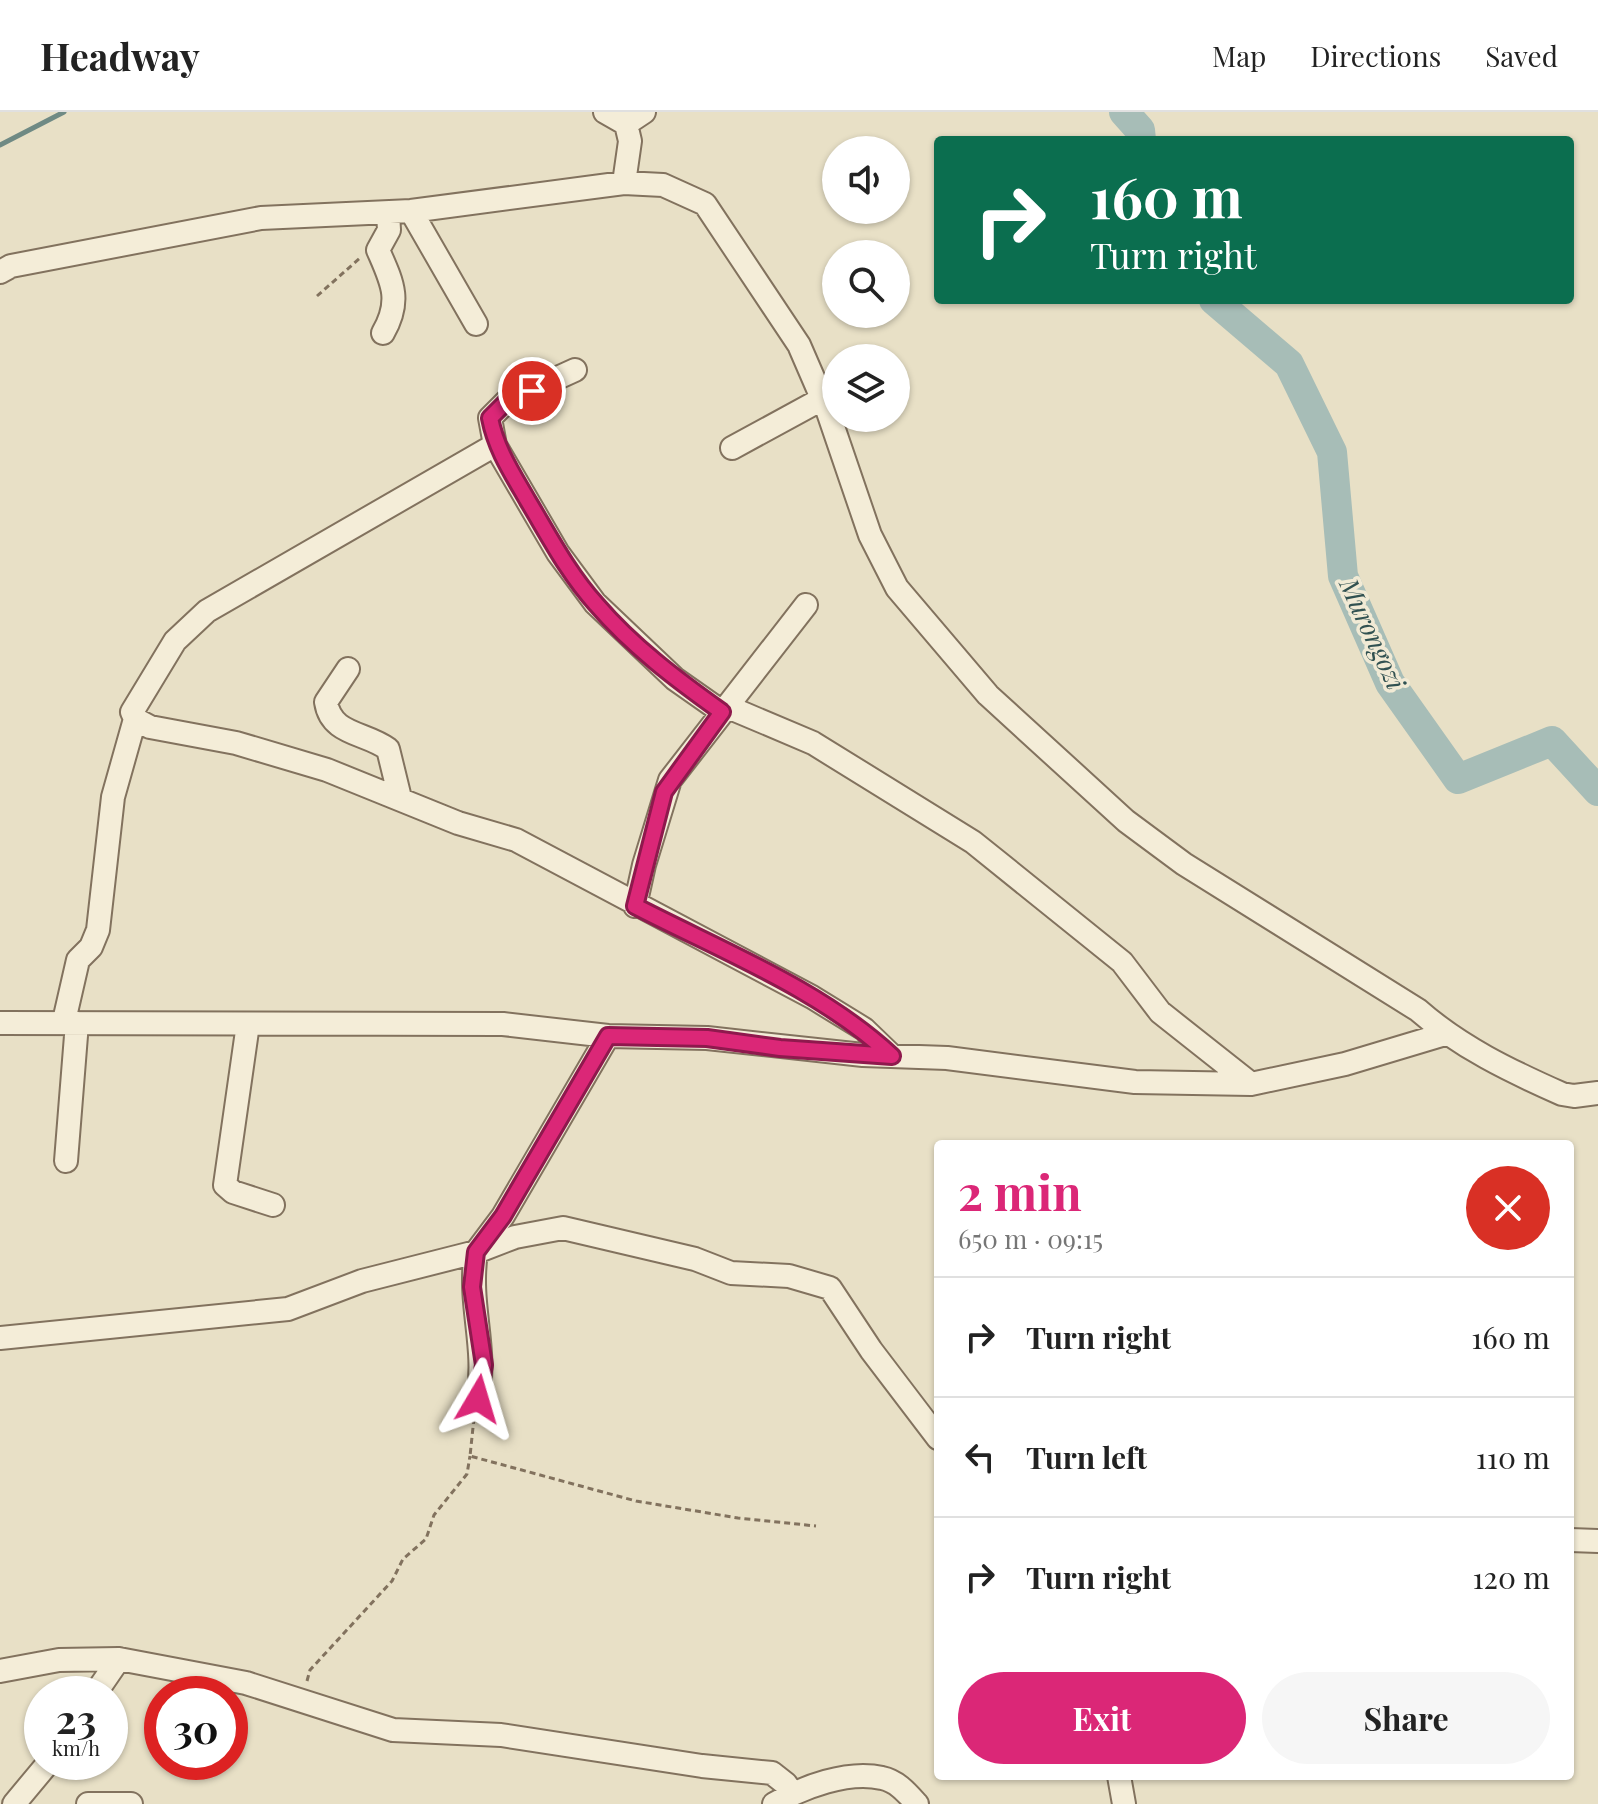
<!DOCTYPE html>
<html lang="en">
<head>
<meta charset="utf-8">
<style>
  body { margin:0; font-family:"Playfair Display",serif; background:#f6f6f6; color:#222; height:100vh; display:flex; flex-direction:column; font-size:30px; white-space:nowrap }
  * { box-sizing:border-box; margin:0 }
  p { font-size:26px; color:#767676 }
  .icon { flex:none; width:44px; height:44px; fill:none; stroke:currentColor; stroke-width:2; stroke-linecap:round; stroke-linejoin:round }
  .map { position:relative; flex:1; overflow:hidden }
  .side { position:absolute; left:934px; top:1028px; width:640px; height:640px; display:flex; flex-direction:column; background:#fff; border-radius:8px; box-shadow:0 2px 6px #0004 }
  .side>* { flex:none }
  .top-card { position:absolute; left:934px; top:24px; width:640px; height:168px; border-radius:8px; box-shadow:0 2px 6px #0004; background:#0b6e4f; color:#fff; overflow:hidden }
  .tools { position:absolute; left:822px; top:24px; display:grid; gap:16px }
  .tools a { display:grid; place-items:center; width:88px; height:88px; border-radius:50%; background:#fff; box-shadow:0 2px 6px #0004; font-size:40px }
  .speed { position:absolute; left:24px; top:1564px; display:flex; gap:16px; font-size:40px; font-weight:700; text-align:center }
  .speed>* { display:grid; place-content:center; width:104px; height:104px; border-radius:50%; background:#fff; box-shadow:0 2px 6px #0004; line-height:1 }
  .speed small { font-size:20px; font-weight:400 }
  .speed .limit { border:12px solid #d22; background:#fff; color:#111 }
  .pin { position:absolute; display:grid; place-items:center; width:68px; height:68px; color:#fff; margin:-34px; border:4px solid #fff; border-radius:50%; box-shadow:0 2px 8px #0007 }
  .me { position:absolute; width:88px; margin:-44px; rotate:7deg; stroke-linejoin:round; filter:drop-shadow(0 0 6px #0008) }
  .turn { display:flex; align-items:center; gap:28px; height:168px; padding:0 24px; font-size:36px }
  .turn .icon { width:104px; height:104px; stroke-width:2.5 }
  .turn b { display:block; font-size:56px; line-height:68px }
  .round { display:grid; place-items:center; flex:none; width:84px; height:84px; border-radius:42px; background:#f6f6f6 }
  .overview { display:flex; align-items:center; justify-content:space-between; height:136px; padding:0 24px }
  h1 { font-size:48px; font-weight:700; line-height:60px; color:#db2777 }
  .action { display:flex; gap:16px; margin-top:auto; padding:16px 24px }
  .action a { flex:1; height:92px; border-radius:48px; background:#db2777; color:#fff; font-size:32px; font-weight:700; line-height:92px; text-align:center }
  .action a+a { background:#f6f6f6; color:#222 }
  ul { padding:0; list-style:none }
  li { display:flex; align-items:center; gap:24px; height:120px; padding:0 24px; border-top:2px solid #e0e0e0 }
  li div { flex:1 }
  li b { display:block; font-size:30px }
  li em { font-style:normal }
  header { display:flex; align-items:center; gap:48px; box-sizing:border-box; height:112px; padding:0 40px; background:#fff; border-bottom:2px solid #e0e0e0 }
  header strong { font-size:38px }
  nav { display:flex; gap:44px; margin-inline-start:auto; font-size:28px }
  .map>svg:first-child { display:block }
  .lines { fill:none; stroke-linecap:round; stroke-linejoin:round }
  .stream { stroke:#6f8a84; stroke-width:5 }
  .river { stroke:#a7bdb7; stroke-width:30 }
  .minor-casing { stroke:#82725e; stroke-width:26 }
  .path { stroke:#82725e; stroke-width:3; stroke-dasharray:6 4; stroke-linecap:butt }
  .minor { stroke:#f4edd8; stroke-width:22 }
  .route-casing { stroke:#8e194d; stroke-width:20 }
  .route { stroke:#db2777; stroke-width:14 }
  .labels { text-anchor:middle; stroke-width:7; stroke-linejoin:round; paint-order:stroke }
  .water-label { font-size:26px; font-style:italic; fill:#315151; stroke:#f1ead5 }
</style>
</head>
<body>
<header>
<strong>Headway</strong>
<nav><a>Map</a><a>Directions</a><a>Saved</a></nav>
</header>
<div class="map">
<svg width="1598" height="1692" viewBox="0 0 1598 1692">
  <rect width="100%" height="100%" fill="#e8e0c6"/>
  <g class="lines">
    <path class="stream" d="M0,33l64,-33"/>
    <path class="river" d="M1124,0l16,18 1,10
      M1214,188l75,64 43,88 11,124 47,107 68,96 94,-38 46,50"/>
    <g class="minor-casing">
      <path id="minor" d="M605,0l21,12
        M624,71l6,-42 -4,-17 18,-12
        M411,99l65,113
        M0,160l11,-6 250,-48 150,-7 213,-28 39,2 42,19 94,141 29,67 42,123 27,53 91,107 138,126 58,43 234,146c42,37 92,61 144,84l12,2 24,-3
        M383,221c19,-33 9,-51 -5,-83l11,-20 -1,-17
        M575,258l-68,31 -17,17 5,27 63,108 37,50 80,76 47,33
        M495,333l-288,166 -32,30 -43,71 3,7 15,8 86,16 91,27 131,53 58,17 296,157 52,32 28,27
        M732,336l90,-49
        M348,557l-22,33c5,33 39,30 62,47l12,49
        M728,595l85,36 160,99 149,120 38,50 91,72
        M635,794l9,-41 26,-85 136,-175
        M64,909l14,-61 13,-13 7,-17 15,-133 22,-78
        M0,911l503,1 105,12 99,2 156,17 84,3 188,24 116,2 94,-20 100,-30
        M248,912l-23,161 8,7 40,13
        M66,1049l11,-138
        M0,1226l288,-29 74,-28 114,-29 27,-36 105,-180
        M478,1287c9,-55 -10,-93 -2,-147l39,-15 48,-9 132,31 36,14 58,3 41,12 41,62 67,88
        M1570,1428l28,1
        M0,1559l59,-11 60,-1 127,24 147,47 108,5 201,31 70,7 14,11 6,9
        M95,1582l24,-35
        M1119,1664l5,28
        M14,1692l35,-42
        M88,1692h43
        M774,1692c29,-17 74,-34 108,-26 15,3 25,15 35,26"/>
    </g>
    <path class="path" d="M317,184l43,-38
      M474,1306l-4,38 166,45 102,17 78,8
      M307,1569l3,-11 82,-89 11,-22 23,-20 8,-24 33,-41 3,-18"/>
    <use href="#minor" class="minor"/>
  </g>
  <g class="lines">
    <g class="route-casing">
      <path id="route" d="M478,1287l6,-34 -12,-78 4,-35 27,-36 105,-180 99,2 73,10 112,8c-72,-67 -170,-105 -257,-150l29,-114 58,-80c-45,-32 -90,-66 -126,-108 -28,-31 -47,-68 -68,-103 -16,-28 -32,-52 -38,-83l17,-17 25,-10"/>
    </g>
    <use href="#route" class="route"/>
  </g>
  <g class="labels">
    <g class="water-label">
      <text transform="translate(1372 522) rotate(65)" y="9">Murongozi</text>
    </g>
  </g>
</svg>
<div class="tools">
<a><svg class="icon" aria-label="sound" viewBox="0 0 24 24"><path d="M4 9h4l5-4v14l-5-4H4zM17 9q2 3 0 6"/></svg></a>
<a><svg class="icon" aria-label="search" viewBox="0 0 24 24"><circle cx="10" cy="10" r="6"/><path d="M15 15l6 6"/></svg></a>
<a><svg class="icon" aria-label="layers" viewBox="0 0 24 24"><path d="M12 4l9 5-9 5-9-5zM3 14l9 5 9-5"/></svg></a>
</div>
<div class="speed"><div>23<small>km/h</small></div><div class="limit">30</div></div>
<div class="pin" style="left:532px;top:279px;background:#d93025"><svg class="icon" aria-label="arrive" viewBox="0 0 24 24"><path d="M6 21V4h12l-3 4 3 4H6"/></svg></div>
<svg class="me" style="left:478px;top:1287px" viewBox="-20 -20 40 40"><path d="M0-17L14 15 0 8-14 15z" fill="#db2777" stroke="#fff" stroke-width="4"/></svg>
<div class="top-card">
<div class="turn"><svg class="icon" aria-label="right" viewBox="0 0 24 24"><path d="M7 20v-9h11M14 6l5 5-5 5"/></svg><div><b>160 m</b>Turn right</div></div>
</div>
<section class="side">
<div class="overview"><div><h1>2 min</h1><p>650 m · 09:15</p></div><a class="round" style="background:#d93025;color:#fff"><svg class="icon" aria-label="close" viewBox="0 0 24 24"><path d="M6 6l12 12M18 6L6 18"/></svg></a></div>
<ul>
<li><svg class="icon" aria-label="right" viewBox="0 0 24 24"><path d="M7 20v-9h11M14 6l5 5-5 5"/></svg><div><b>Turn right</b></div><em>160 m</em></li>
<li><svg class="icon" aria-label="left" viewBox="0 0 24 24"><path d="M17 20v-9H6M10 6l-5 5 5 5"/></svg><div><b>Turn left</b></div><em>110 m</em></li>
<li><svg class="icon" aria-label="right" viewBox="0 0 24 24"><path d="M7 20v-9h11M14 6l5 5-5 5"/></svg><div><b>Turn right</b></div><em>120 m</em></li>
</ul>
<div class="action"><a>Exit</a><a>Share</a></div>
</section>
</div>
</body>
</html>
